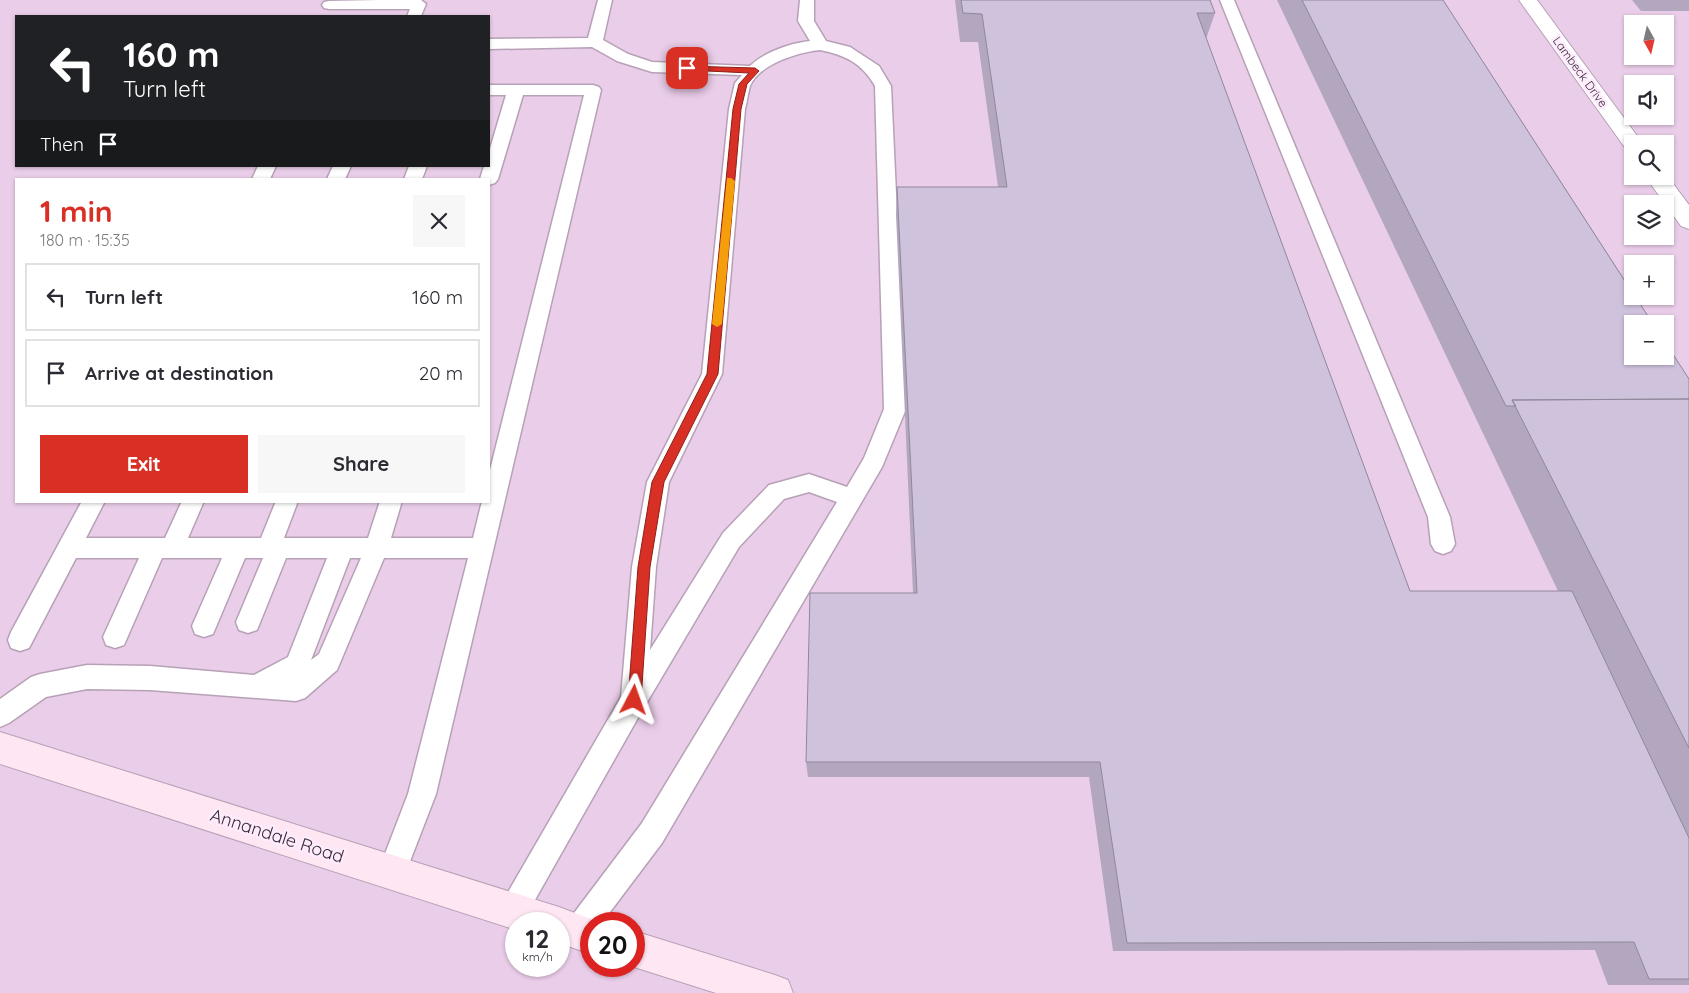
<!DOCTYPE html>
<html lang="en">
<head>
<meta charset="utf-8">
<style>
  body { margin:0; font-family:Quicksand,sans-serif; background:#f7f7f7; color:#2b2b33; height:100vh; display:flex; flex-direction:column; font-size:19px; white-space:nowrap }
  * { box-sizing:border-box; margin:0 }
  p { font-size:16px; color:#7c7c81 }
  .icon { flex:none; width:28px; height:28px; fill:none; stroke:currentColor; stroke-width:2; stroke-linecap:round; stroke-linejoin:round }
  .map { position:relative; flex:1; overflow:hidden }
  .details { position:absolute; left:15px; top:178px; width:475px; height:325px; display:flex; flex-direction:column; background:#fff; border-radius:0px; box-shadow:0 1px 4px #0004 }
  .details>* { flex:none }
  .top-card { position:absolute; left:15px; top:15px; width:475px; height:152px; border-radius:0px; box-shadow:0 1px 4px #0004; background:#202124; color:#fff; overflow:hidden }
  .needle { width:32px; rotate:172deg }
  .buttons { position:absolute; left:1624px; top:15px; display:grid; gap:10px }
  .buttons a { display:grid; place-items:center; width:50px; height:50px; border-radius:0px; background:#fff; box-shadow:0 1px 4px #0004; font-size:25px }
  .speed { position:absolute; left:505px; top:912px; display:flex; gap:10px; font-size:25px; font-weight:700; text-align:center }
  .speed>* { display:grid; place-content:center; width:65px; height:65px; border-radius:50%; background:#fff; box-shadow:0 1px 4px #0004; line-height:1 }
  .speed small { font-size:12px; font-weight:400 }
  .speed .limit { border:8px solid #d22; background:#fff; color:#111 }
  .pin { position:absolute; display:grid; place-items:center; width:42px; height:42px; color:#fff; margin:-21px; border-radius:10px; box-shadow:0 2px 8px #0006 }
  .me { position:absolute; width:55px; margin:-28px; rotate:4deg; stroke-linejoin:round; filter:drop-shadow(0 0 4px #0008) }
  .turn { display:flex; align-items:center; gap:18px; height:105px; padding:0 25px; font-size:22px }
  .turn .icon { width:65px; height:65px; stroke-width:2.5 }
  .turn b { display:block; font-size:35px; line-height:42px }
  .then { display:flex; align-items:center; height:48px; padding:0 25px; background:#0003; gap:10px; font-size:19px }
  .round { display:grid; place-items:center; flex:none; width:52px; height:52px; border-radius:0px; background:#f7f7f7 }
  .headline { display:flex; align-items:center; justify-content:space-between; height:85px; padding:0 25px }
  h1 { font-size:30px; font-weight:700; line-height:38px; color:#d93025 }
  .button { display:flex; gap:10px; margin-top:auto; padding:10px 25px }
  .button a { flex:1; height:58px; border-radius:0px; background:#d93025; color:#fff; font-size:20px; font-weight:700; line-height:58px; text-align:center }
  .button a+a { background:#f7f7f7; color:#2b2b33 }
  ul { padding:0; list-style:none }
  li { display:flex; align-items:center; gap:15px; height:68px; margin:0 10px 8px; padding:0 15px; border:2px solid #e1e1e2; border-radius:0px }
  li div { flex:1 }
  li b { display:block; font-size:19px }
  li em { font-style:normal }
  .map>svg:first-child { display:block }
  .built { fill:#eacde9; fill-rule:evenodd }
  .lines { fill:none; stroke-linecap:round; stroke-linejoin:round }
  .lane-casing { stroke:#b7a1b6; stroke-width:3 }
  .street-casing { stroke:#b7a1b6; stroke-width:2 }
  .secondary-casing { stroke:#b7a1b6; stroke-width:2 }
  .lane { fill:#fff; fill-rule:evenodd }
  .street { fill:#fff; fill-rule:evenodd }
  .secondary { fill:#fee7f3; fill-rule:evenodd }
  .wall { fill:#b2a7be }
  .building { fill:#cfc2dd; stroke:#91889b }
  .route { fill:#d93025; stroke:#8d1f18 }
  .slow { fill:#f59e0b }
  .labels { text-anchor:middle; stroke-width:5; stroke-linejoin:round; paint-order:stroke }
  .far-street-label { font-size:12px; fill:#352c35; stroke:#feebfd }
  .near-street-label { font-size:18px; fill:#352c35; stroke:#feebfd }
</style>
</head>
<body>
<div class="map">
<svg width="1689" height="993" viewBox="0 0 1689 993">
  <rect width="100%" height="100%" fill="#f3dcf3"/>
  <path class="built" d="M0,0h1689v993h-1689zM16,16h473v150h-473zM1632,24h33v32h-33zM1632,84h33v32h-33zM1632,144h33v32h-33zM16,179h473v322h-473zM1632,204h33v32h-33zM1632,264h33v32h-33zM1632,324h33v32h-33zM516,924h43v42h-43zM591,924h43v42h-43z"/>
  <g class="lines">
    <g class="lane-casing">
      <path id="lane" d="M379,0h42l5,4 -5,12h-14l3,-7h-81l-5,-1 -2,-3 2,-3 5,-1z
        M598,0h14l-9,40 25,14 24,8 98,4c14,-14 41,-23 60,-25l-12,-20 2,-21h14v21l12,20 24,6 29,19 12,20 15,323 -24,58 -220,376 -61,81h-10c0,13 0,16 -13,22l-10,-5 -5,-10 5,-10 74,-98 195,-321 -28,-10 -25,7 -45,48 -96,162 -120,212 -10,4 -10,-4 -4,-10 4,-10 118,-204 11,-130 15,-85 55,-108 27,-265 6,-26 7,-8 -90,-3 -35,-11 -25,-14 -103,2v-10l99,-1zM820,50c25,5 42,13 55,36l9,323 -20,49 -17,29 -38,-13 -40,11 -46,48 -73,117 6,-83 13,-85 53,-108 23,-265c2,-7 3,-16 5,-23 9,-22 49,-34 70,-36z
        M1220,0h14l216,517 5,27 -4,7 -8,3 -8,-3 -4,-7 -3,-27z
        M489,85h104l6,2 2,3 -165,704 -34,88 -10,4 -10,-4 -4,-10 30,-78 60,-236h-84l-47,112 -32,28 -9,3 -146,-11 -63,-1 -41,8 -37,26 -9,4v-28l31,-22 9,-3 47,-9 63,1 104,9 34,-18 39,-99h-41l-29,72 -9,3 -9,-3 -3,-8 27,-64h-18l-32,76 -9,3 -9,-3 -3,-8 30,-68h-60l-38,87 -9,3 -9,-3 -3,-8 36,-79h-63l-47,90 -9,3 -9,-3 -3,-8 3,-8 71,-131h23l-19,37h79l17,-37h22l-16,37h73l15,-37h22l-14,37h84l12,-37h22l-11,37h82l9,-37h7v-27l95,-379h-61l-25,84 -3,4 -6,2v-6h-9l4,-13h5v-14l17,-57h-17zM350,558h11l-42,96 -8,6z
        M258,166h18l-6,13h-18z
        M333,166h18l-6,13h-18z
        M409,166h18l-5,13h-18z"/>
    </g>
    <g class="street-casing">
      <path id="street" d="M1519,0h18l106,144h-11v6l-6,-1z
        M1665,173l24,32v24l-8,-3 -36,-50h20z"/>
    </g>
    <g class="secondary-casing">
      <path id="secondary" d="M0,732l559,175 45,17h-13v30l-32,-11v-19h-43v6l-516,-166z
        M634,931l141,44 13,5 5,13h-77l-82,-26 -2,-1h2z"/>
    </g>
    <use href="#lane" class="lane"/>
    <use href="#street" class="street"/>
    <use href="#secondary" class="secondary"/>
  </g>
  <path class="wall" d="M955,0h255l5,13 -9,26 204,552h148l-281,-591h166l246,379v606h-81l-13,-35 -482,1 -24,-174h-281l-2,-15 107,-169 -17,-378 1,-28h101l-20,-145h-18z
    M1632,0h57v11h-48z"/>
  <path class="building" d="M961,0h249l5,13h-18l213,578h162l117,247v141h-40l-15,-37 -507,1 -27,-181h-294l4,-169h107l-20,-406h110l-25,-173 -19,-1z
    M1302,0h141l189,292v4h3l18,28h-21v32h33v-14l24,37v20l-177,1 4,6h-10z
    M1689,399v349l-177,-348z"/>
  <path class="route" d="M684,66l71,2 4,3 -12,13 -6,25 -23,265 -54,108 -14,85 -9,133 -2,5 -5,1 -4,-1 -2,-5 10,-133 14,-85 55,-108 26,-265 6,-25 10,-11 -62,-3 -4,-2z"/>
  <path class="slow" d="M727,178h4l4,3 -13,143 -5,3 -5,-3z"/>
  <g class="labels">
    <g class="far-street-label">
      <text transform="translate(1580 72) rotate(54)" y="4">Lambeck Drive</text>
    </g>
    <g class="near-street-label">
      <text transform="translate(277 836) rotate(18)" y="6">Annandale Road</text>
    </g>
  </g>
</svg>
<div class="buttons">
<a><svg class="needle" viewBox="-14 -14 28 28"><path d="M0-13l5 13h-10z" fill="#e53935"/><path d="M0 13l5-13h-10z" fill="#7c7c81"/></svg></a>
<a><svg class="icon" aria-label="sound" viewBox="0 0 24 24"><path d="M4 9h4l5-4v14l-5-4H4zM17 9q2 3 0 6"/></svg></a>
<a><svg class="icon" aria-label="search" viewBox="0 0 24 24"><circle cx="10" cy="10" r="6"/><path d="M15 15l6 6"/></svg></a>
<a><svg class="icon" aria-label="layers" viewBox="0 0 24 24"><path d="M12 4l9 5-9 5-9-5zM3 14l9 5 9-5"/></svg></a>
<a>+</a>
<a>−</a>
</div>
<div class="speed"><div>12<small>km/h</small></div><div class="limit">20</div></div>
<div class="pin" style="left:687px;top:68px;background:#d93025"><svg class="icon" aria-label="arrive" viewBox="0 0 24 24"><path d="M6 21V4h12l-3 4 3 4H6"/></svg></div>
<svg class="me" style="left:634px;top:700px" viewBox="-20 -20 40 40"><path d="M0-17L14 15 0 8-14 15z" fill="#d93025" stroke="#fff" stroke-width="4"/></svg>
<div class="top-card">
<div class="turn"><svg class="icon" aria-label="left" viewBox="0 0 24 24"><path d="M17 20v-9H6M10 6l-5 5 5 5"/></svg><div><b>160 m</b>Turn left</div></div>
<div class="then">Then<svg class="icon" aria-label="arrive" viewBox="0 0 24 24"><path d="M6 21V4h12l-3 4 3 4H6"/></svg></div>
</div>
<section class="details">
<div class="headline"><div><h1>1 min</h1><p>180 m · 15:35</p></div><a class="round"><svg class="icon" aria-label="close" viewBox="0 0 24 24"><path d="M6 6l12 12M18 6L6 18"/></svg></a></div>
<ul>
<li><svg class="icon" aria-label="left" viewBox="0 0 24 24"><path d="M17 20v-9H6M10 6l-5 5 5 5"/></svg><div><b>Turn left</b></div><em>160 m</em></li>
<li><svg class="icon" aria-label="arrive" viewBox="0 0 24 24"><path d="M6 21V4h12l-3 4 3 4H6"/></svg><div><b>Arrive at destination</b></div><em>20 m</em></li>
</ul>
<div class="button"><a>Exit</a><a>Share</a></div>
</section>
</div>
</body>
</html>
